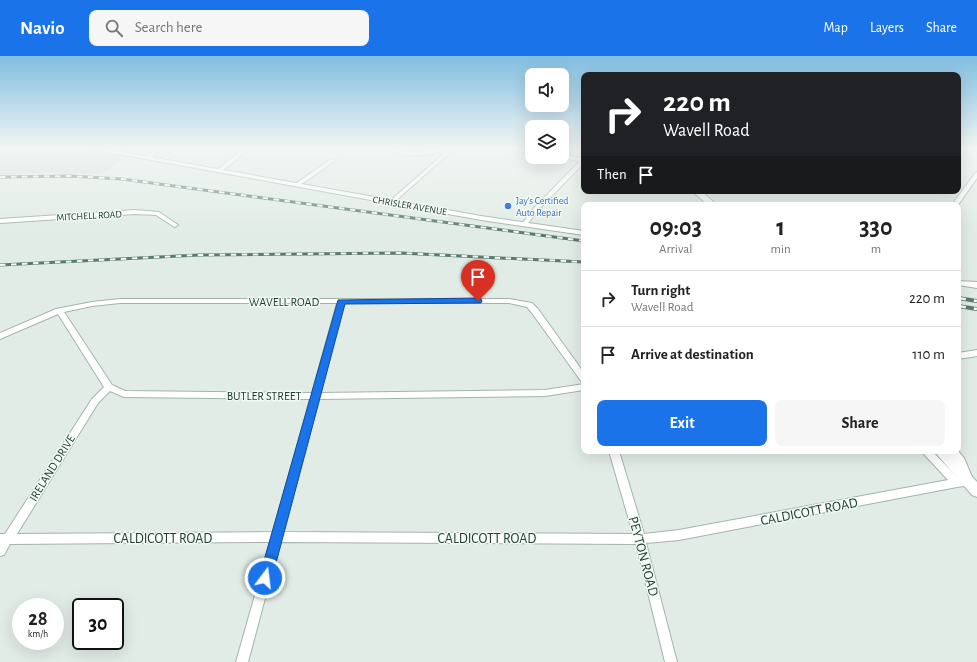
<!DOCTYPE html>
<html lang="en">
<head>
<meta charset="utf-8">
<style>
  body { margin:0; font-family:"Alegreya Sans",sans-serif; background:#f6f6f6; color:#222; height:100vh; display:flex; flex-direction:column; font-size:15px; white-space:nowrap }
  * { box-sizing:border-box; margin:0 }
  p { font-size:13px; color:#767676 }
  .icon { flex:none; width:22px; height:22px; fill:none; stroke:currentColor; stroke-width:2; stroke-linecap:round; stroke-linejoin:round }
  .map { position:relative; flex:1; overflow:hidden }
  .side { position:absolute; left:581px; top:146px; width:380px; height:252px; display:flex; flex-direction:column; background:#fff; border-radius:8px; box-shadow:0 4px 16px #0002 }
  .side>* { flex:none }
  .banner { position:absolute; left:581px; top:16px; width:380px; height:122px; border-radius:8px; box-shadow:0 4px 16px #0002; background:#202124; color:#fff; overflow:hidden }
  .fabs { position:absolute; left:525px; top:12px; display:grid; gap:8px }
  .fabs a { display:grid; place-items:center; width:44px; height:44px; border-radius:8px; background:#fff; box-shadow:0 4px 16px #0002; font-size:20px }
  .speed { position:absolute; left:12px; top:542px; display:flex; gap:8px; font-size:20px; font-weight:700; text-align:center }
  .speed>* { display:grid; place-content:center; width:52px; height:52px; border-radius:50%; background:#fff; box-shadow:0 4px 16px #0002; line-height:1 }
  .speed small { font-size:10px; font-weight:400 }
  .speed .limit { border:2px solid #111; border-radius:6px; background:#fff; color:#111 }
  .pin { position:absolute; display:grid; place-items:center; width:34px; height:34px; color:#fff; margin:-41px -17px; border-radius:50% 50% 50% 0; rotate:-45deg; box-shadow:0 0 4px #0007 }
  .pin .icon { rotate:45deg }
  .me { position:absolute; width:44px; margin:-22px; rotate:15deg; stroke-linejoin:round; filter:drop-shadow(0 0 3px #0008) }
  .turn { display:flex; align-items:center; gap:14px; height:84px; padding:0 16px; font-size:18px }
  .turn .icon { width:52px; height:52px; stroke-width:2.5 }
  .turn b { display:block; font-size:28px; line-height:34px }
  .then { display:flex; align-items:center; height:38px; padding:0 16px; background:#0003; gap:8px; font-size:15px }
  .eta { display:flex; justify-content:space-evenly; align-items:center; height:68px; text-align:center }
  .eta b { font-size:24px; font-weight:700; line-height:28px }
  .primary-button { display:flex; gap:8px; margin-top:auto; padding:8px 16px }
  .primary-button a { flex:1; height:46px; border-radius:8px; background:#1a73e8; color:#fff; font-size:16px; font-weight:700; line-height:46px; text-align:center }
  .primary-button a+a { background:#f6f6f6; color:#222 }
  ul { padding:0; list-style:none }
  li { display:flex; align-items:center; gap:12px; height:56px; padding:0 16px; border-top:1px solid #e0e0e0 }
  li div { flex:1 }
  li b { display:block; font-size:15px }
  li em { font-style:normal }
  header { display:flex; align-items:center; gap:24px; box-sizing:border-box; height:56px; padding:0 20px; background:#1a73e8; color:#fff }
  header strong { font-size:19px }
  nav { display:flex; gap:22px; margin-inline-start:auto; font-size:14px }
  .search { width:280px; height:36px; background:#f6f6f6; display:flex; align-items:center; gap:10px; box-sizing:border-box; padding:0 14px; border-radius:8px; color:#767676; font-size:15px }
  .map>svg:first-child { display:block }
  .built { fill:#cfdcd5 }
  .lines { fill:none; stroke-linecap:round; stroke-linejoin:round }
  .minor-casing { stroke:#a3b4ad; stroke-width:2 }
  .tertiary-casing { stroke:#a3b4ad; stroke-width:2 }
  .secondary-casing { stroke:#9eb9ae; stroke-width:2 }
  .minor { fill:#fff; fill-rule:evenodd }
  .tertiary { fill:#fff; fill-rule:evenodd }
  .secondary { fill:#fff; fill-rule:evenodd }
  .rail-far1-casing { stroke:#5a7a6f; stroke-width:3 }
  .rail-casing { stroke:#5a7a6f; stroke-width:4 }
  .rail-far1 { stroke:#f1f9f4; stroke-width:2; stroke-dasharray:5.5; stroke-linecap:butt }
  .rail { stroke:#f1f9f4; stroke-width:2.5; stroke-dasharray:8; stroke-linecap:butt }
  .route { fill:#1a73e8; stroke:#114b97 }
  .shop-dot { fill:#3f7fe0; stroke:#f1f9f4; stroke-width:1.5 }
  .labels { text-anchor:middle; stroke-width:3; stroke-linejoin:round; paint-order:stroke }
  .far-shop-label { font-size:10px; fill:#366cbe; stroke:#f1f9f4; text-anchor:start }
  .far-street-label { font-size:10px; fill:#203e34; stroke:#f1f9f4 }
  .street-label { font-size:12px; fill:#203e34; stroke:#f1f9f4 }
  .near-street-label { font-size:14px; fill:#203e34; stroke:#f1f9f4 }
</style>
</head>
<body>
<header>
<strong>Navio</strong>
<div class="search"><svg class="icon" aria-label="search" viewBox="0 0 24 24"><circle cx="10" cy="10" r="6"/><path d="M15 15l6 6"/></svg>Search here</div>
<nav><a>Map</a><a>Layers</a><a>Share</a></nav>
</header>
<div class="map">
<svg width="977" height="606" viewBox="0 0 977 606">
  <rect width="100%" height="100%" fill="#e1ece6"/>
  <path class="built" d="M0,93h73l56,8 -29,17 -46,-1 -54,1z"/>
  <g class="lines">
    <g class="minor-casing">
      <path id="minor" d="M156,93h6l-13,10h-4v-2z
        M243,93h6l-28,23h-4v-2z
        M388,93l30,3 20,-3h16l-62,55 -2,-1v-2l58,-51c-20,5 -42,10 -60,-1z
        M511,93l21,1v4l-19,-3z
        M562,99l22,3v5l-45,46 -13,17h-4l-1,-1 14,-18 45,-46 -20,-3 -1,-1h3z
        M331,103l5,1 -37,26h-4v-2z
        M977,116v6l-19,27h-6l23,-32z
        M135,154l24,2 19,13 -3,2 -2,-1 -17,-11 -21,-1 -135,9v-4z
        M120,243h389l23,4 6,6 46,64v9l-3,-1 -49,-68 -5,-6 -18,-4h-165l-24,90 225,-3 39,-6v6l-39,6 -226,3 -36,133 350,2 -24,-83h10l25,83 35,-4 269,-50 -27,-29h11l27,28 4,-1 -6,-15 -10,-12h11l6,7 10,24 -2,3 -15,2 -278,53 -33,3 31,119h-12l-29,-118 -356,-2 -32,120h-12l34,-120 -260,2 -6,11 -4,1v-22h5l87,-135 12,-12 -46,-73 -58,25v-6l56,-24 36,-7zM120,247h217l-25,90 -187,-2 -13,-6 -48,-73 28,-6zM110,335l14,6 186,2 -37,133 -256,2 81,-131z
        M977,294v6l-19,3v-6z"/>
    </g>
    <g class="tertiary-casing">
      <path id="tertiary" d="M91,93h15l375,67 103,15v4l-103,-15z
        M958,225l19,1v6l-19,-3z"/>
    </g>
    <g class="secondary-casing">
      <path id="secondary" d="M692,135h9l16,14h-9z
        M934,395h14l29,31v15l-5,-2z"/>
    </g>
    <use href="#minor" class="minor"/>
    <use href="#tertiary" class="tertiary"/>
    <use href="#secondary" class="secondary"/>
    <g class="rail-far1-casing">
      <path id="rail-far1" d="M0,121l70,-1 52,3 462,62
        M0,209l199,-10 201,-2 184,9"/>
    </g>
    <g class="rail-casing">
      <path id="rail" d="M958,242l19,3
        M958,250l19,3"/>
    </g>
    <use href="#rail-far1" class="rail-far1"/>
    <use href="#rail" class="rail"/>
  </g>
  <linearGradient id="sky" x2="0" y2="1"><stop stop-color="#80bee0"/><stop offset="0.52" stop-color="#f2f6f4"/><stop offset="1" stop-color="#f2f6f4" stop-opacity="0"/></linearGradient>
  <rect width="977" height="178" fill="url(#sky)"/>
  <path class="route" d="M478,242l3,1 1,2 -1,2 -136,1 -73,274 -2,5 -5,2 -4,-2 -2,-5 79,-278z"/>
  <circle class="shop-dot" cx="508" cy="150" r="4"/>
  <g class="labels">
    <g class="far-shop-label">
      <text x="516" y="148">Jay's Certified<tspan x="516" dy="12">Auto Repair</tspan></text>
    </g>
    <g class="far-street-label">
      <text transform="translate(410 149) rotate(10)" y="4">CHRISLER AVENUE</text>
      <text transform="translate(89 159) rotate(-3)" y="4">MITCHELL ROAD</text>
    </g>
    <g class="street-label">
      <text x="284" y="250">WAVELL ROAD</text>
      <text x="264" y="344">BUTLER STREET</text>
      <text transform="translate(52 412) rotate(-58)" y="4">IRELAND DRIVE</text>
    </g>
    <g class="near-street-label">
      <text transform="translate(809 455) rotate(-11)" y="5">CALDICOTT ROAD</text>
      <text x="163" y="487">CALDICOTT ROAD</text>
      <text x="487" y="487">CALDICOTT ROAD</text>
      <text transform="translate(644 500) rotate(75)" y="5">PEYTON ROAD</text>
    </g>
  </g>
</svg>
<div class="fabs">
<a><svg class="icon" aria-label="sound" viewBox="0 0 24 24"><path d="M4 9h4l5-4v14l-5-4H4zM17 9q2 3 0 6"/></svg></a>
<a><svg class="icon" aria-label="layers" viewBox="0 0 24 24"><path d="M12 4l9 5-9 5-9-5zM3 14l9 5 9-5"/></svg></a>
</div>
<div class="speed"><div>28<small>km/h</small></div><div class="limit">30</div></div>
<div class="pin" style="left:478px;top:245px;background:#d93025"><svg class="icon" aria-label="arrive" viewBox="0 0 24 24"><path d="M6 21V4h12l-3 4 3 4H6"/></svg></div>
<svg class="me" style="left:265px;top:522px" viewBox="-20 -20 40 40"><circle r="17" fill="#1a73e8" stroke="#fff" stroke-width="3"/><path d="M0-11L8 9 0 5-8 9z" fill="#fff"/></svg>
<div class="banner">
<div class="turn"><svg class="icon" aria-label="right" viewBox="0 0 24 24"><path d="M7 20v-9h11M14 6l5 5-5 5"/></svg><div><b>220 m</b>Wavell Road</div></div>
<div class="then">Then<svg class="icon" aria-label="arrive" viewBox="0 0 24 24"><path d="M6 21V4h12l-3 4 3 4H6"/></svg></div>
</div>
<section class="side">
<div class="eta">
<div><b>09:03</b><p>Arrival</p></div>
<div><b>1</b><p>min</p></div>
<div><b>330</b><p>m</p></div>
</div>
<ul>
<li><svg class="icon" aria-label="right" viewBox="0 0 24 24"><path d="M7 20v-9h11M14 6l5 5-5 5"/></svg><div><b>Turn right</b><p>Wavell Road</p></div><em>220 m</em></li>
<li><svg class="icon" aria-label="arrive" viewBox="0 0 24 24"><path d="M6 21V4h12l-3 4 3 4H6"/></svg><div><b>Arrive at destination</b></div><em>110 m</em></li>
</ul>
<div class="primary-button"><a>Exit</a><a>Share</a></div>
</section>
</div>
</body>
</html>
